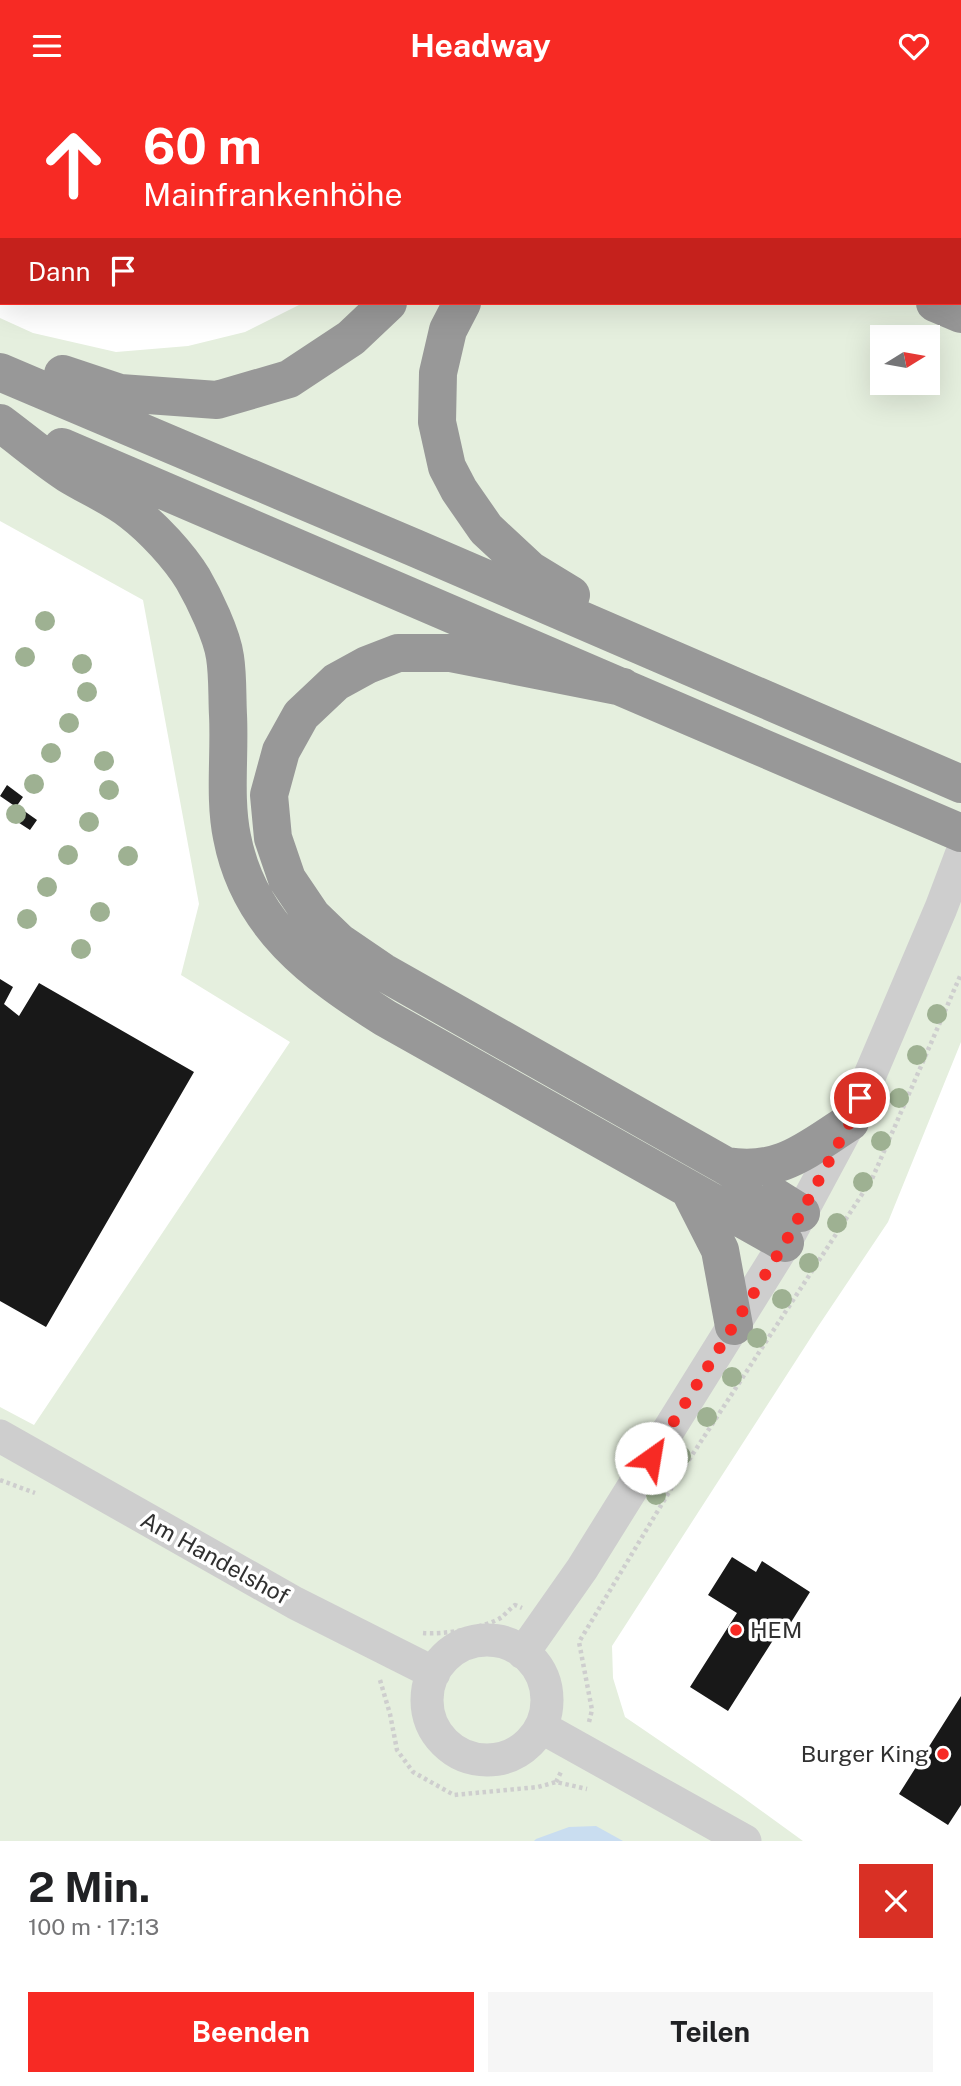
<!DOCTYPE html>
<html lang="de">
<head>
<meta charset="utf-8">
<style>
  body { margin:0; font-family:"Public Sans",sans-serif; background:#f6f6f6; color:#202124; height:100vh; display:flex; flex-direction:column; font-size:26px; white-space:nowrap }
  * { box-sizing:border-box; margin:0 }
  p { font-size:23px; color:#757577 }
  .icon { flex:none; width:38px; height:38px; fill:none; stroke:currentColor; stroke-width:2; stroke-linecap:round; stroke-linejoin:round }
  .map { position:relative; height:1750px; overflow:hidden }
  .drawer { display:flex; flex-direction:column; background:#fff; flex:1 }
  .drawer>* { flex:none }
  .top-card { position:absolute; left:0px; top:0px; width:962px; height:214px; box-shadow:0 7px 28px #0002; background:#f72a24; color:#fff; overflow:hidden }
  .needle { width:46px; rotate:79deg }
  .controls { position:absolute; left:870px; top:234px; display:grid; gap:14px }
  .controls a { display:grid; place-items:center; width:70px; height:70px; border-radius:0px; background:#fff; box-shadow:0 7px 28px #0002; font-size:35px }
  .pin { position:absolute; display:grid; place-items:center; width:60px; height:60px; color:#fff; margin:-30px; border:4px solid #fff; border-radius:50%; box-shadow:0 2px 7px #0007 }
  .me { position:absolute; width:77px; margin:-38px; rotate:32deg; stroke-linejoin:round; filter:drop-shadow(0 0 5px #0008) }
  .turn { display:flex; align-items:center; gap:24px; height:147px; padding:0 28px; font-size:32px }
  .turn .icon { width:91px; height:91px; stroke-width:2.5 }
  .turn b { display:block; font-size:49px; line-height:60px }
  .then { display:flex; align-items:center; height:66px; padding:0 28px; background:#0003; gap:14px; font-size:26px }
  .round { display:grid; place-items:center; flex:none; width:74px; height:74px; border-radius:0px; background:#f6f6f6 }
  .summary { display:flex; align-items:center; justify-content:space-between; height:119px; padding:0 28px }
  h1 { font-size:42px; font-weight:700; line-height:52px }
  .cta { display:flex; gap:14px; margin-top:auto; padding:14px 28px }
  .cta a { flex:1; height:80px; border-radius:0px; background:#f72a24; color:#fff; font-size:28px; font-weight:700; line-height:80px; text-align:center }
  .cta a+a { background:#f6f6f6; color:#202124 }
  header { display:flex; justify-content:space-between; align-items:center; height:91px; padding:0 28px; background:#f72a24; color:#fff; font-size:32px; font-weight:700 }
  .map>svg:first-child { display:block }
  .green { fill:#e5efde; fill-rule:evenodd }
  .water { fill:#c9ddf0 }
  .building { fill:#181818 }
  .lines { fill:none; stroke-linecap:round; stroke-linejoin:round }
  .path { stroke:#cecece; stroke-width:4.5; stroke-dasharray:3.5 3.5; stroke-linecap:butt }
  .minor { stroke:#cecece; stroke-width:33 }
  .highway { stroke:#989898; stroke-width:38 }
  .tree { fill:#9eb192 }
  .route { stroke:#f72a24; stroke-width:12; stroke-dasharray:0 21.6 }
  .poi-dot { fill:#f72a24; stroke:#fff; stroke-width:2.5 }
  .labels { text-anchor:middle; stroke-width:7; stroke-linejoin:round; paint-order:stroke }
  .street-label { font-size:23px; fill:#313131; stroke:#fff }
  .poi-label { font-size:23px; fill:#313131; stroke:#fff; text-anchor:start }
</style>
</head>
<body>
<header><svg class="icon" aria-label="menu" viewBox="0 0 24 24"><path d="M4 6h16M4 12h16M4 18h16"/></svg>Headway<svg class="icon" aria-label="heart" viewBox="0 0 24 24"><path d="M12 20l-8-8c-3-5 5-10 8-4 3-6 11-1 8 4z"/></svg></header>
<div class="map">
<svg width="961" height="1750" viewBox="0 0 961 1750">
  <rect width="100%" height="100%" fill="#fff"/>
  <path class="green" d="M961,139v812l-73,180 -71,106 -205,318 1,32 12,39 116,79 62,45h-803v-434l34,18 256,-383 -109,-67 18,-71 -56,-304 -143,-79v-203l33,15 83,19 72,-6 57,-14 58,-29h658zM882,247h46v45h-46z"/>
  <path class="water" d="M596,1735l27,15h-89l2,-2 33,-12z"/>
  <path class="building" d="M7,694l16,12 -7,10 -16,-11z
    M20,717l17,12 -7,10 -17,-11z
    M0,888l13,8 -9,17 15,12 20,-33 155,89 -148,255 -46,-26z
    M732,1466l24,15 6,-11 48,31 -30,48 -5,-3 -47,74 -38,-24 47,-74 -29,-18z
    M961,1605v109l-13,20 -49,-31z"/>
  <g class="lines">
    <path class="path" d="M0,1389l35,13
      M423,1542c20,2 62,-5 79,-16 4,-4 8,-8 13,-12l7,3
      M380,1589l10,34 7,36 16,22 41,23 84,-8 18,-5 31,7
      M589,1631l3,-12 -13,-68 104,-173 189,-290 89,-205
      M556,1691l5,-10"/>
    <path class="minor" d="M0,1345l295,167 139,70
      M427 1609a60 60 0 1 1 120 0a60 60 0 1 1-120 0Z
      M523,1562l59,-84 203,-326 65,-121 91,-214 20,-53
      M541,1636l204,114"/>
    <path class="highway" d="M462,212l-14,27 -10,43 -1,49 10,45 12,23 27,39 44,41 41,25
      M935,212l26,11
      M0,281l415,176 546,236
      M63,283l57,19 97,7 72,-21 62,-41 37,-35
      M0,332c23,17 45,36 68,51 21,13 45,23 64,38 21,16 47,44 61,67 11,19 29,56 32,78 3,19 2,39 3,58 2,41 -4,83 4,122 17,89 82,136 153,181l400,225
      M62,356l899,386
      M623,596l-172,-34h-53l-31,12 -31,17 -35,33 -20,36 -12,44 4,43 14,41 25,37 27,26 44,30 343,194 75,47
      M726,1075c55,9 81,-17 124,-44
      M689,1098l31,61 14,76"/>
  </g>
  <g class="tree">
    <circle cx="45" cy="530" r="10"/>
    <circle cx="25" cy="566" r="10"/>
    <circle cx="82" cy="573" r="10"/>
    <circle cx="87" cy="601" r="10"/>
    <circle cx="69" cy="632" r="10"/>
    <circle cx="51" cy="662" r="10"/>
    <circle cx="104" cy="670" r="10"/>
    <circle cx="34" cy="693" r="10"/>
    <circle cx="109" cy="699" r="10"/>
    <circle cx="16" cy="723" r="10"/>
    <circle cx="89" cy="731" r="10"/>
    <circle cx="68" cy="764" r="10"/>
    <circle cx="128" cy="765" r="10"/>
    <circle cx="47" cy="796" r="10"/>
    <circle cx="100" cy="821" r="10"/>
    <circle cx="27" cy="828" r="10"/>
    <circle cx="81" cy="858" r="10"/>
    <circle cx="937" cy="923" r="10"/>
    <circle cx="917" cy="964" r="10"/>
    <circle cx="899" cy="1007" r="10"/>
    <circle cx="881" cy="1050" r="10"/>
    <circle cx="863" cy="1091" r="10"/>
    <circle cx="837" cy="1132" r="10"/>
    <circle cx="809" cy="1172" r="10"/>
    <circle cx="782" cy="1208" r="10"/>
    <circle cx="757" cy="1247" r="10"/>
    <circle cx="732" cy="1286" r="10"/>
    <circle cx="707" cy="1326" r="10"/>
    <circle cx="681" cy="1365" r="10"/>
    <circle cx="656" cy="1404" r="10"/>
  </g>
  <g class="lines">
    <path class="route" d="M651,1367l134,-215 65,-121 10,-24"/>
  </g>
  <g class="poi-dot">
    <circle cx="736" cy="1539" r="7"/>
    <circle cx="943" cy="1663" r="7"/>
  </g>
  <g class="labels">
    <g class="street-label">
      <text transform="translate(215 1467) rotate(29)" y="8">Am Handelshof</text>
    </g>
    <g class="poi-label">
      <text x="750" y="1547">HEM</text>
      <text x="929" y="1671" text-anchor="end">Burger King</text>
    </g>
  </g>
</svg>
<div class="controls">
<a><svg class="needle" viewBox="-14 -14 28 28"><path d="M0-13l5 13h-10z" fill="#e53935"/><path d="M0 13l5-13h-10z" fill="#757577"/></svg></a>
</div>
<div class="pin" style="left:860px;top:1007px;background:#d93025"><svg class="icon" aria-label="arrive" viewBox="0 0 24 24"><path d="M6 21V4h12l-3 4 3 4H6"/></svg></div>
<svg class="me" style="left:651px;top:1367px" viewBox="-20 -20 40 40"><circle r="19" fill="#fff"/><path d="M0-13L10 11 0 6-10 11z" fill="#f72a24"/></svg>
<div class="top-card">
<div class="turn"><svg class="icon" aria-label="ahead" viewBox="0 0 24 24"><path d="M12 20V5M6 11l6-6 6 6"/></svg><div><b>60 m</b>Mainfrankenhöhe</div></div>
<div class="then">Dann<svg class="icon" aria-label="arrive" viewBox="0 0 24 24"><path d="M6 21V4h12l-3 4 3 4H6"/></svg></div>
</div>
</div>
<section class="drawer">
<div class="summary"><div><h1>2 Min.</h1><p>100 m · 17:13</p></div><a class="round" style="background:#d93025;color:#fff"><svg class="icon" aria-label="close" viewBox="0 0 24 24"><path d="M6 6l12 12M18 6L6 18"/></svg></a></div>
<div class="cta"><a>Beenden</a><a>Teilen</a></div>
</section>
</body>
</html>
